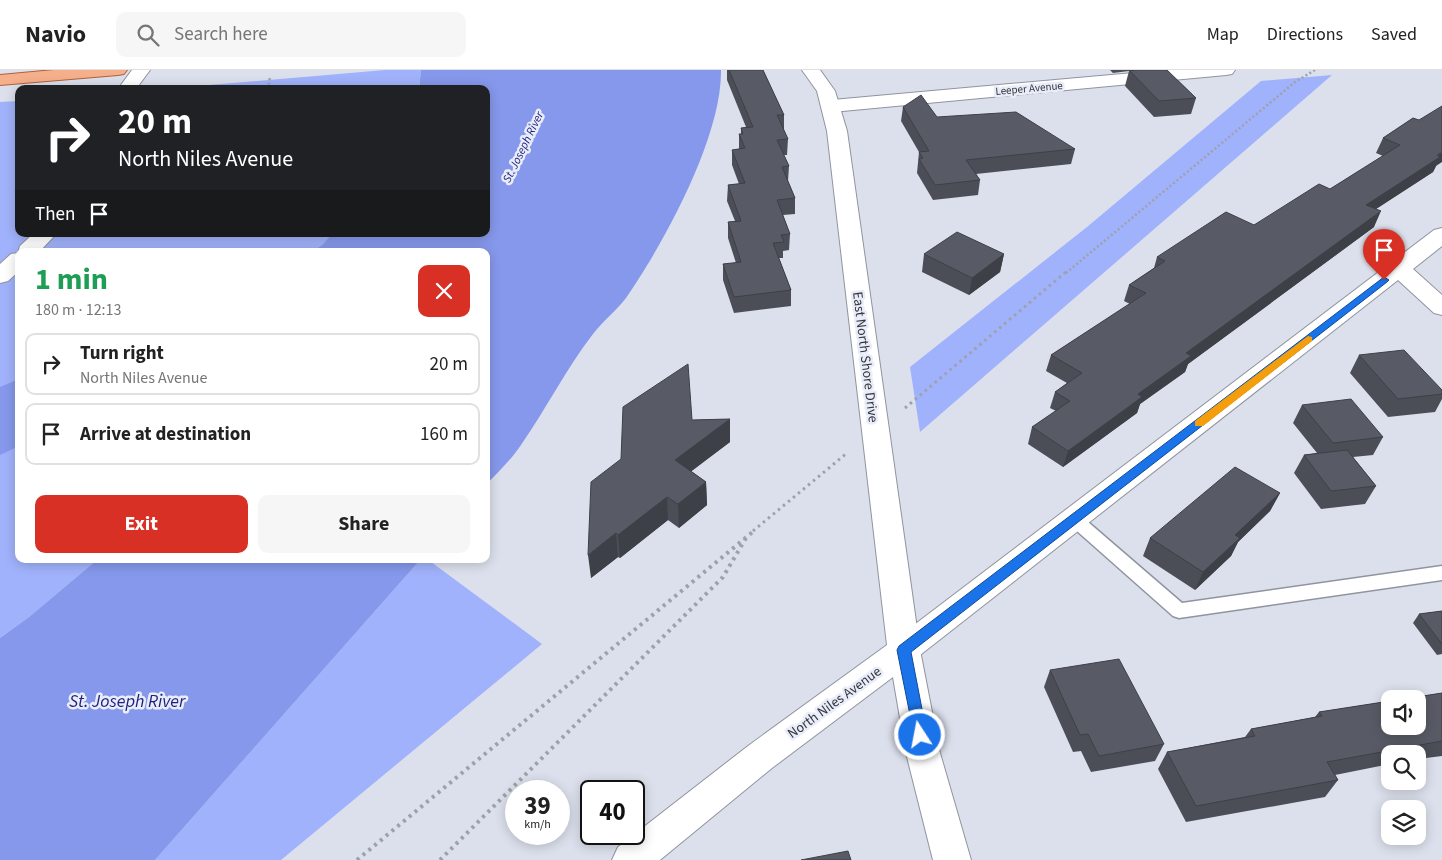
<!DOCTYPE html>
<html lang="en">
<head>
<meta charset="utf-8">
<style>
  body { margin:0; font-family:"Source Sans 3",sans-serif; background:#f6f6f6; color:#222; height:100vh; display:flex; flex-direction:column; font-size:19px; white-space:nowrap }
  * { box-sizing:border-box; margin:0 }
  p { font-size:16px; color:#767676 }
  .icon { flex:none; width:28px; height:28px; fill:none; stroke:currentColor; stroke-width:2; stroke-linecap:round; stroke-linejoin:round }
  .map { position:relative; flex:1; overflow:hidden }
  .drawer { position:absolute; left:15px; top:178px; width:475px; height:315px; display:flex; flex-direction:column; background:#fff; border-radius:10px; box-shadow:0 2px 12px #0003 }
  .drawer>* { flex:none }
  .banner { position:absolute; left:15px; top:15px; width:475px; height:152px; border-radius:10px; box-shadow:0 2px 12px #0003; background:#202124; color:#fff; overflow:hidden }
  .fabs { position:absolute; left:1381px; top:620px; display:grid; gap:10px }
  .fabs a { display:grid; place-items:center; width:45px; height:45px; border-radius:10px; background:#fff; box-shadow:0 2px 12px #0003; font-size:25px }
  .speed { position:absolute; left:505px; top:710px; display:flex; gap:10px; font-size:25px; font-weight:700; text-align:center }
  .speed>* { display:grid; place-content:center; width:65px; height:65px; border-radius:50%; background:#fff; box-shadow:0 2px 12px #0003; line-height:1 }
  .speed small { font-size:12px; font-weight:400 }
  .speed .limit { border:2px solid #111; border-radius:8px; background:#fff; color:#111 }
  .pin { position:absolute; display:grid; place-items:center; width:42px; height:42px; color:#fff; margin:-51px -21px; border-radius:50% 50% 50% 0; rotate:-45deg; box-shadow:0 0 5px #0007 }
  .pin .icon { rotate:45deg }
  .me { position:absolute; width:55px; margin:-28px; rotate:349deg; stroke-linejoin:round; filter:drop-shadow(0 0 4px #0008) }
  .turn { display:flex; align-items:center; gap:18px; height:105px; padding:0 20px; font-size:22px }
  .turn .icon { width:65px; height:65px; stroke-width:2.5 }
  .turn b { display:block; font-size:35px; line-height:42px }
  .then { display:flex; align-items:center; height:48px; padding:0 20px; background:#0003; gap:10px; font-size:19px }
  .round { display:grid; place-items:center; flex:none; width:52px; height:52px; border-radius:10px; background:#f6f6f6 }
  .overview { display:flex; align-items:center; justify-content:space-between; height:85px; padding:0 20px }
  h1 { font-size:30px; font-weight:700; line-height:38px; color:#1e9e55 }
  .cta { display:flex; gap:10px; margin-top:auto; padding:10px 20px }
  .cta a { flex:1; height:58px; border-radius:10px; background:#d93025; color:#fff; font-size:20px; font-weight:700; line-height:58px; text-align:center }
  .cta a+a { background:#f6f6f6; color:#222 }
  ul { padding:0; list-style:none }
  li { display:flex; align-items:center; gap:15px; height:62px; margin:0 10px 8px; padding:0 10px; border:2px solid #e0e0e0; border-radius:10px }
  li div { flex:1 }
  li b { display:block; font-size:19px }
  li em { font-style:normal }
  header { display:flex; align-items:center; gap:30px; box-sizing:border-box; height:70px; padding:0 25px; background:#fff; border-bottom:1px solid #e0e0e0 }
  header strong { font-size:24px }
  nav { display:flex; gap:28px; margin-inline-start:auto; font-size:18px }
  .search { width:350px; height:45px; background:#f6f6f6; display:flex; align-items:center; gap:12px; box-sizing:border-box; padding:0 18px; border-radius:10px; color:#767676; font-size:19px }
  .map>svg:first-child { display:block }
  .green { fill:#a0b2fb }
  .water { fill:#8698eb }
  .lines { fill:none; stroke-linecap:round; stroke-linejoin:round }
  .service-casing { stroke:#90949f; stroke-width:3 }
  .minor-casing { stroke:#90949f; stroke-width:2 }
  .tertiary-casing { stroke:#90949f; stroke-width:2 }
  .primary-casing { stroke:#ae623c; stroke-width:2 }
  .path-far2 { stroke:#9ea1aa; stroke-width:2.5; stroke-dasharray:2 2.5; stroke-linecap:butt }
  .path-far1 { stroke:#9ea1aa; stroke-width:3; stroke-dasharray:2.5 4; stroke-linecap:butt }
  .path { stroke:#9ea1aa; stroke-width:4; stroke-dasharray:3 4.5; stroke-linecap:butt }
  .service { fill:#fff; fill-rule:evenodd }
  .minor { fill:#fff; fill-rule:evenodd }
  .tertiary { fill:#fff; fill-rule:evenodd }
  .primary { fill:#f5af8a; fill-rule:evenodd }
  .wall { fill:#4c4e57 }
  .shaded-wall { fill:#3e4047 }
  .building { fill:#585b65; stroke:#3e4047 }
  .route { fill:#1a73e8; stroke:#114b97 }
  .slow { fill:#f59e0b }
  .labels { text-anchor:middle; stroke-width:5; stroke-linejoin:round; paint-order:stroke }
  .far-street-label { font-size:11px; fill:#35363b; stroke:#e9edf9 }
  .far-water-label { font-size:12px; font-style:italic; fill:#201f7e; stroke:#e9edf9 }
  .street-label { font-size:14px; fill:#35363b; stroke:#e9edf9 }
  .near-water-label { font-size:18px; font-style:italic; fill:#201f7e; stroke:#e9edf9 }
</style>
</head>
<body>
<header>
<strong>Navio</strong>
<div class="search"><svg class="icon" aria-label="search" viewBox="0 0 24 24"><circle cx="10" cy="10" r="6"/><path d="M15 15l6 6"/></svg>Search here</div>
<nav><a>Map</a><a>Directions</a><a>Saved</a></nav>
</header>
<div class="map">
<svg width="1442" height="790" viewBox="0 0 1442 790">
  <rect width="100%" height="100%" fill="#dce0ec"/>
  <path class="green" d="M385,0h36l-2,19h-257z
    M1332,5l-412,357 -10,-65 177,-140 174,-146z
    M19,31v133h313l-10,11 -9,6h-294v308h79l-69,58 -29,21v-536z
    M421,489h6l115,85 -261,216h-126z"/>
  <path class="water" d="M421,0h300c1,67 -57,173 -95,228 -10,13 -23,23 -33,36 -27,35 -47,75 -72,111 -10,15 -23,27 -35,40v-234h-173l9,-6 10,-11h154v-145h-67z
    M19,309v67l-19,9v-68z
    M98,489h323l-266,301h-155v-222l29,-21z"/>
  <g class="lines">
    <g class="service-casing">
      <path id="service" d="M1075,444l6,2 101,87 260,-37v14l-263,38 -6,-2 -104,-92 -3,-4 3,-4z"/>
    </g>
    <g class="minor-casing">
      <path id="minor" d="M132,0h18l-14,19h-18z
        M1167,0h68l-3,4 -6,1 -394,37 -7,-2 -2,-4 2,-4 7,-2z
        M1442,158v18l-29,23 29,26v20l-8,-2 -36,-33 -483,379 -11,4 -11,-4 -5,-9 5,-9 541,-411z
        M33,164h23l-16,17h-21v20l-11,10 -8,2v-19l11,-10 7,-1 2,-7z"/>
    </g>
    <g class="tertiary-casing">
      <path id="tertiary" d="M802,0h18l15,21 12,40 73,519 20,103 31,107h-38l-27,-107 -13,-76 -121,91 -112,92h-48l6,-13 130,-101 139,-101 -60,-514 -10,-40z"/>
    </g>
    <g class="primary-casing">
      <path id="primary" d="M54,0h73l-3,4 -6,1 -118,10v-10z"/>
    </g>
    <path class="path-far2" d="M268,19l2,-12
      M1066,203l229,-191 20,-12"/>
    <path class="path-far1" d="M905,338l162,-137
      M753,461l94,-78"/>
    <path class="path" d="M357,790l398,-330
      M440,790l283,-283 23,-39"/>
    <use href="#service" class="service"/>
    <use href="#minor" class="minor"/>
    <use href="#tertiary" class="tertiary"/>
    <use href="#primary" class="primary"/>
  </g>
  <path class="wall" d="M727,0h36l21,45v15l4,9 -1,16h-4l6,11 -1,15 7,17v16l-12,1 7,19 -1,16 -6,1v7h-4l12,32v16l-57,7 -11,-33v-16l13,-1 -8,-25v-16l7,-1 -8,-20 1,-16 11,-1 -7,-19v-15l7,-1v-15h2v-6l5,-1 -19,-47z
    M1110,0h57l29,28 -5,16 -37,3 -29,-31 4,-15 -16,2z
    M903,37l34,10 138,32 -4,15 -95,10 4,6 -2,15 -45,5 -16,-27 2,-21 -18,-31z
    M1413,48l23,48 -3,6 -57,37 -2,18 -186,137 -3,8 -45,32 -3,9 -74,54 -35,-23 4,-17 24,-16 -6,-3 5,-16 12,-9 -21,-12 5,-16 79,-51 -6,-3 5,-16 25,-17 3,-11 97,-32 76,-36 53,-33 -7,-3 7,-15z
    M924,184h80l-4,18 -31,23 -47,-23z
    M1359,285l83,35v9l-7,13 -47,5 -38,-44z
    M1302,335l81,32 -10,18 -20,2 23,29 -11,18 -44,5 -27,-36 10,-18 13,-2 -24,-30z
    M730,349v23l-39,29 15,11 1,23 -28,23 -11,-8 -48,38 -2,-1 -27,21 30,-119 71,-39z
    M1280,423l-10,18 -32,31 -7,14 -36,34 -52,-34 7,-18z
    M1442,541v43l-5,1 -24,-32 6,-9z
    M1050,600l114,74 -9,17 -64,11 -10,-21 -8,1 -29,-65z
    M1442,623v63l-24,3v-5h-28v10l-55,11 3,5 -13,17 -139,25 -28,-53 9,-17 78,-15 6,-8 64,-12 4,-5z"/>
  <path class="shaded-wall" d="M1442,82v10l-6,4 -3,6 -74,48 7,-15z
    M1381,141l-7,16 -186,137 -3,8 -45,32 -3,9 -74,54 5,-16 118,-98z
    M1004,184l-4,18 -31,23 3,-17z
    M730,349v23l-54,41 -1,-23z
    M706,412l1,23 -28,23 -1,-24z
    M1280,423l-10,18 -32,31 -7,14 -36,34 8,-18 32,-37z
    M667,427l1,23 -48,38 -2,-23z
    M616,463l2,24 -27,21 -3,-23z"/>
  <path class="building" d="M729,0h34l21,45h-7l11,24 -11,1 12,26 -7,1 13,31 -18,2 13,34 -9,1 3,7 -11,1 18,47 -57,7 -11,-33 18,-2 -13,-40 13,-1 -13,-36 17,-2 -13,-33 13,-2 -6,-14h4l-2,-6 12,-1z
    M1135,0h32l29,28 -37,3 -29,-30z
    M921,25l16,22 79,-5 59,37 -109,11 14,20 -45,5 -16,-26 4,-1 -4,-6 10,-1 -26,-44z
    M1442,36v46l-5,3 3,2 -74,48 15,6 -195,142 5,3 -53,38 4,3 -74,54 -36,-24 38,-26 -15,-9 27,-19 -31,-18 95,-62 -17,-8 36,-24 -8,-4 69,-45 28,13 65,-41 11,5 70,-44 -17,-7 30,-20 6,2z
    M957,162l47,22 -32,24 -48,-24z
    M1404,280l38,40v4l-44,5 -39,-44z
    M688,294l4,56 38,-1 -55,41 31,22 -28,22 -11,-7 -49,38 -2,-2 -28,22 3,-73 30,-23 2,-52z
    M1351,329l32,38 -50,6 -31,-38z
    M1347,380l29,36 -45,5 -27,-36z
    M1235,397l45,26 -45,42 5,3 -37,34 -53,-34z
    M1442,541v33l-23,-30z
    M1119,589l45,85 -65,12 -11,-22 -8,1 -30,-65z
    M1442,623v48l-115,21 11,18 -142,26 -29,-54 88,-16 -4,-7 71,-13 -3,-4 71,-11v25h28v-27h-14z
    M848,781l3,9h-50z"/>
  <path class="route" d="M1384,207l5,3 -2,2 -476,370 16,83 -2,5 -5,1 -5,-1 -18,-90 2,-4z"/>
  <path class="slow" d="M1308,266l4,1v4l-109,85h-8v-5z"/>
  <g class="labels">
    <g class="far-street-label">
      <text transform="translate(1029 18) rotate(-5)" y="4">Leeper Avenue</text>
    </g>
    <g class="far-water-label">
      <text transform="translate(523 77) rotate(-64)" y="4">St. Joseph River</text>
    </g>
    <g class="street-label">
      <text transform="translate(866 287) rotate(83)" y="5">East North Shore Drive</text>
      <text transform="translate(834 632) rotate(-36)" y="5">North Niles Avenue</text>
    </g>
    <g class="near-water-label">
      <text x="127" y="637">St. Joseph River</text>
    </g>
  </g>
</svg>
<div class="fabs">
<a><svg class="icon" aria-label="sound" viewBox="0 0 24 24"><path d="M4 9h4l5-4v14l-5-4H4zM17 9q2 3 0 6"/></svg></a>
<a><svg class="icon" aria-label="search" viewBox="0 0 24 24"><circle cx="10" cy="10" r="6"/><path d="M15 15l6 6"/></svg></a>
<a><svg class="icon" aria-label="layers" viewBox="0 0 24 24"><path d="M12 4l9 5-9 5-9-5zM3 14l9 5 9-5"/></svg></a>
</div>
<div class="speed"><div>39<small>km/h</small></div><div class="limit">40</div></div>
<div class="pin" style="left:1384px;top:210px;background:#d93025"><svg class="icon" aria-label="arrive" viewBox="0 0 24 24"><path d="M6 21V4h12l-3 4 3 4H6"/></svg></div>
<svg class="me" style="left:920px;top:665px" viewBox="-20 -20 40 40"><circle r="17" fill="#1a73e8" stroke="#fff" stroke-width="3"/><path d="M0-11L8 9 0 5-8 9z" fill="#fff"/></svg>
<div class="banner">
<div class="turn"><svg class="icon" aria-label="right" viewBox="0 0 24 24"><path d="M7 20v-9h11M14 6l5 5-5 5"/></svg><div><b>20 m</b>North Niles Avenue</div></div>
<div class="then">Then<svg class="icon" aria-label="arrive" viewBox="0 0 24 24"><path d="M6 21V4h12l-3 4 3 4H6"/></svg></div>
</div>
<section class="drawer">
<div class="overview"><div><h1>1 min</h1><p>180 m · 12:13</p></div><a class="round" style="background:#d93025;color:#fff"><svg class="icon" aria-label="close" viewBox="0 0 24 24"><path d="M6 6l12 12M18 6L6 18"/></svg></a></div>
<ul>
<li><svg class="icon" aria-label="right" viewBox="0 0 24 24"><path d="M7 20v-9h11M14 6l5 5-5 5"/></svg><div><b>Turn right</b><p>North Niles Avenue</p></div><em>20 m</em></li>
<li><svg class="icon" aria-label="arrive" viewBox="0 0 24 24"><path d="M6 21V4h12l-3 4 3 4H6"/></svg><div><b>Arrive at destination</b></div><em>160 m</em></li>
</ul>
<div class="cta"><a>Exit</a><a>Share</a></div>
</section>
</div>
</body>
</html>
